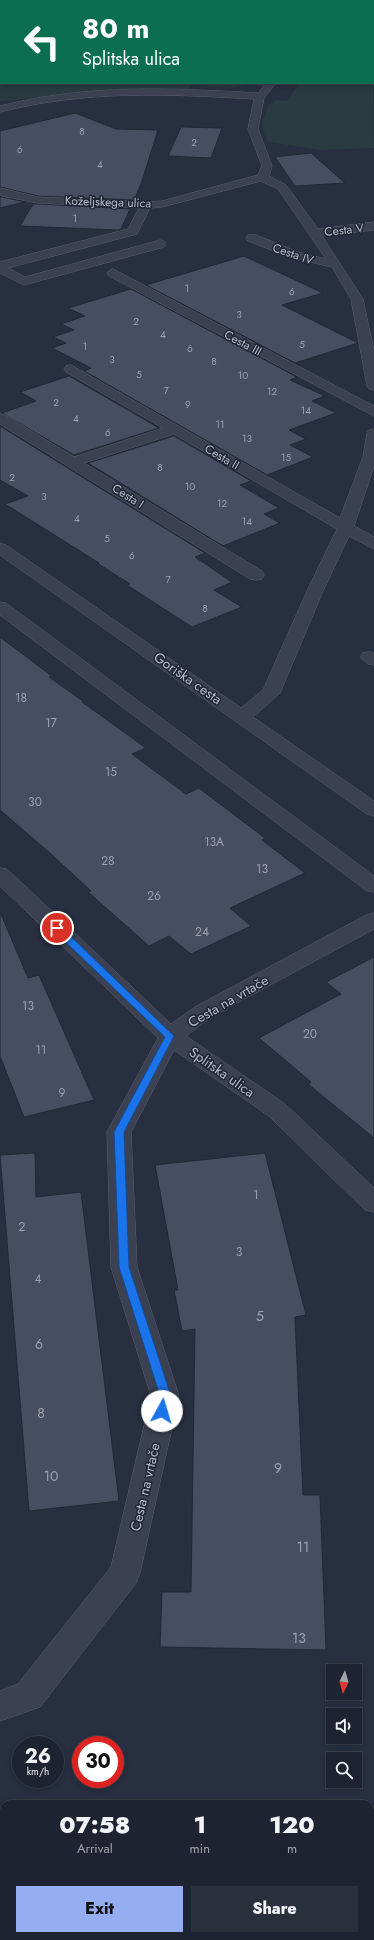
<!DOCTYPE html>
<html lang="en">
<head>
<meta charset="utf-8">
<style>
  body { margin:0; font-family:Jost,sans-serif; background:#2a2f3c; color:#f1f3f6; height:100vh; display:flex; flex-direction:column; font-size:15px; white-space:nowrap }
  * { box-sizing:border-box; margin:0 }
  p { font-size:13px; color:#a0a4ab }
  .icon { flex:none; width:22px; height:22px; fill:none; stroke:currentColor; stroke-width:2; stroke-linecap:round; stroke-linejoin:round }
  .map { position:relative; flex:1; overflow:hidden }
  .details { position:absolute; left:0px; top:1800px; width:374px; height:140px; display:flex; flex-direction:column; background:#1d2330; border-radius:12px 12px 0 0; box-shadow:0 2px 6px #0003,0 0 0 1px #3b404c }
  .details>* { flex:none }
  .banner { position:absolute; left:0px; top:0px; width:374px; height:84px; box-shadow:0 2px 6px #0003,0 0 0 1px #3b404c; background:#0b6e4f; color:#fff; overflow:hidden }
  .needle { width:26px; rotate:185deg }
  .fabs { position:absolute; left:326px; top:1664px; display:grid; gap:8px }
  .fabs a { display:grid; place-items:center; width:36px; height:36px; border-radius:0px; background:#1d2330; box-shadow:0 2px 6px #0003,0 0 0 1px #3b404c; font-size:20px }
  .speed { position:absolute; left:12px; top:1736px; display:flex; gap:8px; font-size:20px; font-weight:700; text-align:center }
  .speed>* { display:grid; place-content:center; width:52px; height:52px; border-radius:50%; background:#1d2330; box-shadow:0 2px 6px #0003,0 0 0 1px #3b404c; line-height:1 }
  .speed small { font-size:10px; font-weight:400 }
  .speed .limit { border:6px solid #d22; background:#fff; color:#111 }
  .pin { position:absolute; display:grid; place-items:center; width:34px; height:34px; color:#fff; margin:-17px; border:2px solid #fff; border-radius:50%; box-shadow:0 1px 4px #0007 }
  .me { position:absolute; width:44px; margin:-22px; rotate:6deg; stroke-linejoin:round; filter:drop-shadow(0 0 3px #0008) }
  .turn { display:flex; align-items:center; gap:14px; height:84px; padding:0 16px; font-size:18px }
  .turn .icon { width:52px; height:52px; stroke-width:2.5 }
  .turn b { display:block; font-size:28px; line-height:34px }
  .eta { display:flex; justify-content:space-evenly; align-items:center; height:68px; text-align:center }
  .eta b { font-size:24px; font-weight:800; line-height:28px }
  .action { display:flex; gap:8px; margin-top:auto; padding:8px 16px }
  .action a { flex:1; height:46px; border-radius:0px; background:#95aef2; color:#111; font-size:16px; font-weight:800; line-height:46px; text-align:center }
  .action a+a { background:#2a2f3c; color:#f1f3f6 }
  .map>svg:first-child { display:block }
  .green { fill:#293b41 }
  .building { fill:#474e61; stroke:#222837 }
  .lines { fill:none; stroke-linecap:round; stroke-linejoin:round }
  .minor-casing { stroke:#595f6d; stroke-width:1 }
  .minor { fill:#3b4150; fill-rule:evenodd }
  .route { fill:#1a73e8; stroke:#114b97 }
  .labels { text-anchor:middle; stroke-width:3; stroke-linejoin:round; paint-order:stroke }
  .far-number-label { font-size:10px; fill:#9ca1b0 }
  .far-street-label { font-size:12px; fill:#b8bdca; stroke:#202635 }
  .number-label { font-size:12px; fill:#9ca1b0 }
  .street-label { font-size:14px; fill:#b8bdca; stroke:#202635 }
  .near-number-label { font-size:14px; fill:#9ca1b0 }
</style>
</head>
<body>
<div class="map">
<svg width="374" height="1940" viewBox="0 0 374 1940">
  <rect width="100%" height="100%" fill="#272f40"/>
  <path class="green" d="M0,0h344l-343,1v82h247c-12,8 -43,3 -58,2l-2,4h-70l-113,12h-5z
    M373,73l1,75 -54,2 -51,-8c-11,-15 -6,-22 0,-38l4,-1 1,-3 13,1 12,-18h74z"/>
  <path class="building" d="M75,113l41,16 42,1 -17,54 -7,16 -96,-4 -38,-9v-56z
    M181,127l41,1 -11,30 -43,-2z
    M311,153l34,30 -50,3 -20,-29z
    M0,197h2l23,5 -25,6z
    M33,204h5l92,5 -9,20 -3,1 -98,-4z
    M244,256l79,37 -41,12 76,38 -63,20 -149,-78z
    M131,289l166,88 -7,3 35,16 -13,5 24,12 -47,17 17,9 -16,6 23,12 -46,18 -183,-104 7,-3 -39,-20 14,-5 -13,-6 21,-7 -13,-6 24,-8 -17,-8z
    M69,376l90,52 -85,27 -72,-42 34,-12 -16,-9z
    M0,426l205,127 -10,4 37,25 -18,8 28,17 -50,20 -65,-42 3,-1 -33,-21h2l-94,-59 23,-8 -28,-16z
    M174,436l77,45 -11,4 39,23 -15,6 16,9 -57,23 -135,-83z
    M0,637l52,39 -3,1 34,24 -1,1 64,46 -14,6 54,40 13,-6 66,50 -3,2 43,33 -75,35 21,18 -60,28 -22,-18 -20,10 -61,-54 3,-1 -40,-37 -51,-44z
    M0,912l28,66 11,-3 55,125 -70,17 -24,-61z
    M374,957v181l-66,-54 3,-2 -52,-44 82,-44 -15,-12z
    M35,1153l1,44 45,-5 38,309 -90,10 -29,-356z
    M265,1153l41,162 -11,2 8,178h17l6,155 -166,-3 2,-55h29l4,-263 -13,2 -8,-41h4l-23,-125z"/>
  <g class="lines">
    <g class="minor-casing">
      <path id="minor" d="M346,0h10l-10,1z
        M373,9h1v6h-1z
        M266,83h10l-12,15 -6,31 14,37 -3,10 17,9 32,44 56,-7v8l-52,6 41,63 11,52v39l-5,-1 -2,-3 -16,-87 -19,-32 -43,-10 -41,-16 -2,-3 2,-3h8l42,17 28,7 -48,-70 -17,-8 -99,26 -12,1 -13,26 -129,34 17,9 135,-37 4,1 2,3 -2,3 -140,38 -24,-12v-11l128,-33 11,-21 -101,-5 -36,-7 -2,-1v-7l38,9 108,5 16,-1 96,-26 4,-9 -14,-37 6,-30c-88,-5 -167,-9 -254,13v-6c88,-22 168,-18 258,-13z
        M113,269l261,137v10l-265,-140 -2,-3z
        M71,365l269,153 23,-61 4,-24 2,-3 5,-1v37l-20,60 20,11v12l-25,-13 -26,55 -43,102 -27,24 121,84v15l-7,-2 -367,-259v-12l6,2 235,163 22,-18 44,-99 30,-62 -163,-95 -90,29 178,108 2,4 -2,4 -6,1 -6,-1 -250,-155v-10l5,1 69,42 89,-29 -97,-56 -2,-3 2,-3z
        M0,602l6,1 368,273v16l-7,-1 -367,-276z
        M369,652l5,1v12l-6,-1 -8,-7 3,-4z
        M0,868l7,1 164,155 24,-17 171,-92 8,-2v16l-163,88 -25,19 99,68 89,84v24l-9,-2 -96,-94 -95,-66 -43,82 6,135 42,129 -39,177 -4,10 -96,124 -40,14v-30l18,-7 93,-117 40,-171 -40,-129 -4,-135 51,-94 -158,-152z"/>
    </g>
    <use href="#minor" class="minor"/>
  </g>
  <path class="route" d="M57,925l3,1 114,110 -50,96 5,135 42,129 -5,18 -4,2 -4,-2 -2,-3 4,-15 -41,-129 -5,-135 51,-95 -112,-107v-4z"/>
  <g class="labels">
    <g class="far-number-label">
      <text x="82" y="135">8</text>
      <text x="194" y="146">2</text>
      <text x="20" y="153">6</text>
      <text x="100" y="168">4</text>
      <text x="75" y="222">1</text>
      <text x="187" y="292">1</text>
      <text x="292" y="295">6</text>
      <text x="239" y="318">3</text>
      <text x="136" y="325">2</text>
      <text x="163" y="338">4</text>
      <text x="302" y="348">5</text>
      <text x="85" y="350">1</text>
      <text x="190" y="352">6</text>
      <text x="112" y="363">3</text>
      <text x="214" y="365">8</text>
      <text x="139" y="378">5</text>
      <text x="243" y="379">10</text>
      <text x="166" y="394">7</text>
      <text x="272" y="395">12</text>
      <text x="56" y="406">2</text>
      <text x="188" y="408">9</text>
      <text x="306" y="414">14</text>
      <text x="76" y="422">4</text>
      <text x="220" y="428">11</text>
      <text x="108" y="436">6</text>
      <text x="247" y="442">13</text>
      <text x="286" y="461">15</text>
      <text x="160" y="471">8</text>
      <text x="12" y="481">2</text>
      <text x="190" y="490">10</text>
      <text x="44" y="500">3</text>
      <text x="222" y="507">12</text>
      <text x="77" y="522">4</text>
      <text x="247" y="525">14</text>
      <text x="107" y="542">5</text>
      <text x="132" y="559">6</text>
      <text x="168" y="583">7</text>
      <text x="205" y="612">8</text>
    </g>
    <g class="far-street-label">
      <text transform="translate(108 202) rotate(2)" y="4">Koželjskega ulica</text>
      <text transform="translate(344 230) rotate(-6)" y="4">Cesta V</text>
      <text transform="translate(293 254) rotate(19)" y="4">Cesta IV</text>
      <text transform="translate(243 343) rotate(28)" y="4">Cesta III</text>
      <text transform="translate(222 457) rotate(30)" y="4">Cesta II</text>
      <text transform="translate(128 496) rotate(32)" y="4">Cesta I</text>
    </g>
    <g class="number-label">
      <text x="21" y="702">18</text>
      <text x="51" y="727">17</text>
      <text x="111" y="776">15</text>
      <text x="35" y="806">30</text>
      <text x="214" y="846">13A</text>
      <text x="108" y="865">28</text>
      <text x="262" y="873">13</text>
      <text x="154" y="900">26</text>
      <text x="202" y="936">24</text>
      <text x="28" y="1010">13</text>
      <text x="310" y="1038">20</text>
      <text x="41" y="1054">11</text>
      <text x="62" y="1097">9</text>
      <text x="256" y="1199">1</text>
      <text x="22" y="1231">2</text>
      <text x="239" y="1256">3</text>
      <text x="38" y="1283">4</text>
    </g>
    <g class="street-label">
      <text transform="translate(188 678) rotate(35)" y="5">Goriška cesta</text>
      <text transform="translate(228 1001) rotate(-30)" y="5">Cesta na vrtače</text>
      <text transform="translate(222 1072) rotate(35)" y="5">Splitska ulica</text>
      <text transform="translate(145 1487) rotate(-77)" y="5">Cesta na vrtače</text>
    </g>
    <g class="near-number-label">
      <text x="260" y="1321">5</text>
      <text x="39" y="1349">6</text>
      <text x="41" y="1418">8</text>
      <text x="278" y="1473">9</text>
      <text x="51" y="1481">10</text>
      <text x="303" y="1552">11</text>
      <text x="299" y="1643">13</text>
    </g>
  </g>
</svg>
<div class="fabs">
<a><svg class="needle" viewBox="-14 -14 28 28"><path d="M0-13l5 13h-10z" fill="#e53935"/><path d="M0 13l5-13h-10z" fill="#a0a4ab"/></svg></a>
<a><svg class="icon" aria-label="sound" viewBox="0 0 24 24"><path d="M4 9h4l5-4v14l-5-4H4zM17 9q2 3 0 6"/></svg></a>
<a><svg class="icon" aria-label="search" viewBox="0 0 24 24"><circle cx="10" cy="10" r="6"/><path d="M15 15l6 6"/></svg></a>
</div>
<div class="speed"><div>26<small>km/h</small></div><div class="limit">30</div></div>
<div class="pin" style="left:57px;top:928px;background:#d93025"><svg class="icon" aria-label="arrive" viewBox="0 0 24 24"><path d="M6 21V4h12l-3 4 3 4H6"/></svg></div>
<svg class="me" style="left:162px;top:1411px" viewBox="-20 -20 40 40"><circle r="19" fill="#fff"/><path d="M0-13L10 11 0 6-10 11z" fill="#1a73e8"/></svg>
<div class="banner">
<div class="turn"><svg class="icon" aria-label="left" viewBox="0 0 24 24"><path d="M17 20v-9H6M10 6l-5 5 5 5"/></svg><div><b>80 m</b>Splitska ulica</div></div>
</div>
<section class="details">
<div class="eta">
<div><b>07:58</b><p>Arrival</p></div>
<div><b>1</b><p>min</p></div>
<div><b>120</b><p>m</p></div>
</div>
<div class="action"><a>Exit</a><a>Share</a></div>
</section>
</div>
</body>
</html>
